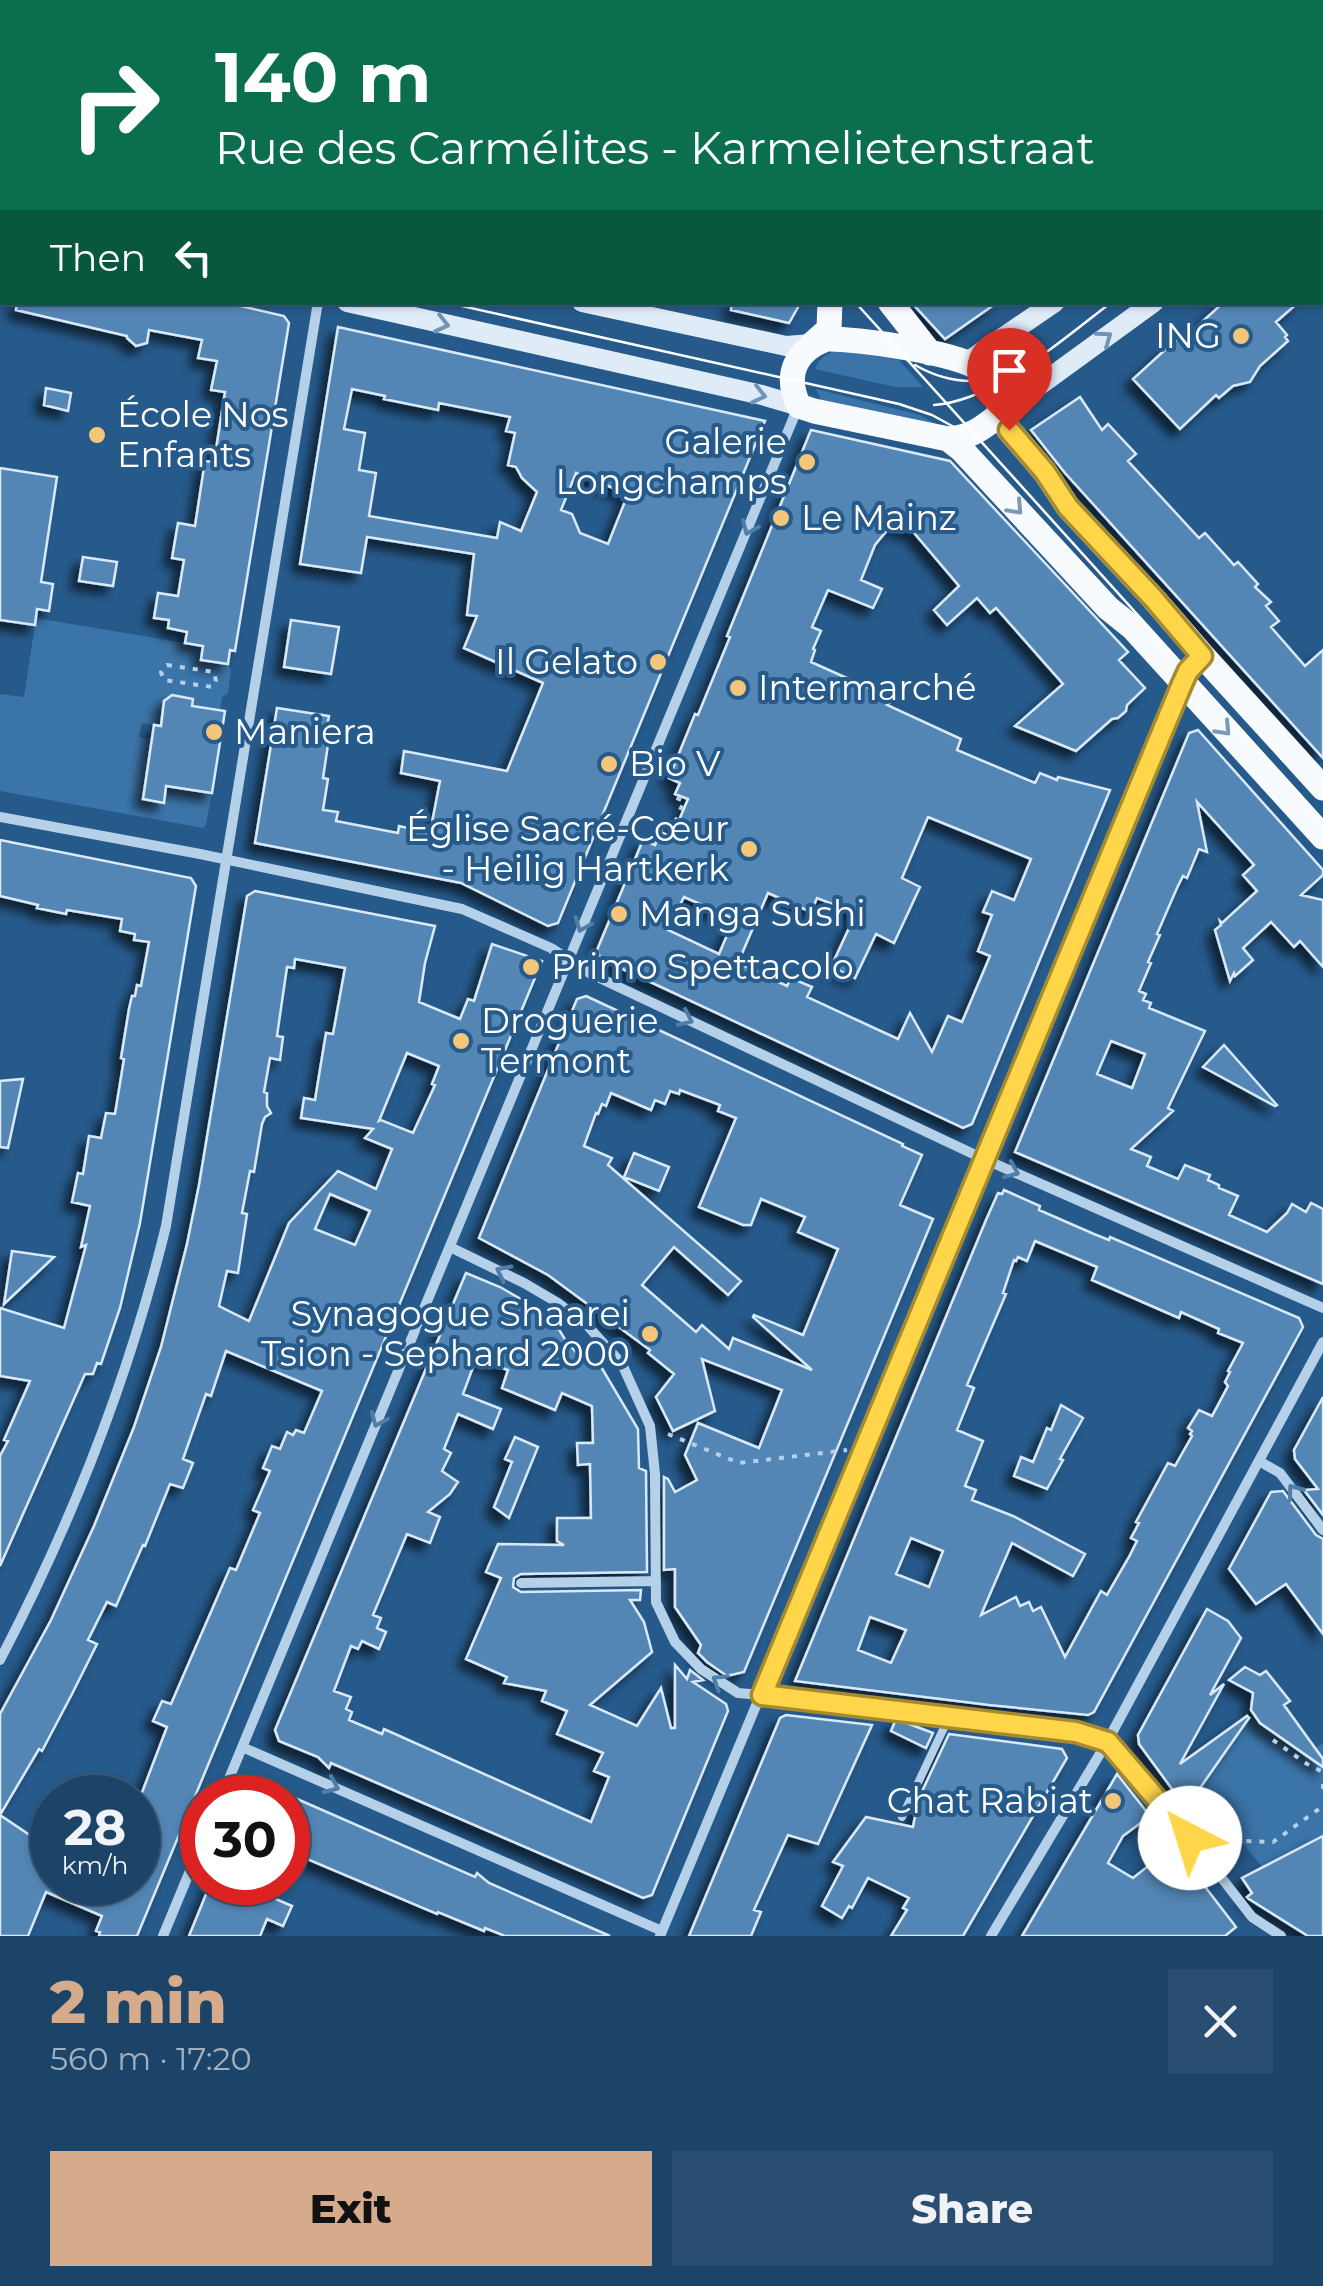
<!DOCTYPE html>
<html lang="en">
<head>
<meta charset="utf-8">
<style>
  body { margin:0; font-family:Montserrat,sans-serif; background:#294e71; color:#f1f3f6; height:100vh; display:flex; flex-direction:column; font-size:38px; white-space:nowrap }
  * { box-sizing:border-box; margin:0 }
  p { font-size:32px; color:#a0b0c0 }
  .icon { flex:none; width:55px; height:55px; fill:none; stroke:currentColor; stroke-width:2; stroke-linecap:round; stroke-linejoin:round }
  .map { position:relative; height:1936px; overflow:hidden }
  .panel { display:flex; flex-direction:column; background:#1c4468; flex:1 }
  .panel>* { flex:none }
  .guide { position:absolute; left:0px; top:0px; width:1325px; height:305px; box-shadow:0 2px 8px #0004,0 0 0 2px #3a5c7c; background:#0b6e4f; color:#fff; overflow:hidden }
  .speed { position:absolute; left:30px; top:1775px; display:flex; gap:20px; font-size:50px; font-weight:700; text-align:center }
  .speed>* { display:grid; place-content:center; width:130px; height:130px; border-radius:50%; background:#1c4468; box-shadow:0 2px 8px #0004,0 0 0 2px #3a5c7c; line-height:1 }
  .speed small { font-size:25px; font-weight:400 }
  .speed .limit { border:15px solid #d22; background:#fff; color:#111 }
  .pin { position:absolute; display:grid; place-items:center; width:85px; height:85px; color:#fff; margin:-102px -42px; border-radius:50% 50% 50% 0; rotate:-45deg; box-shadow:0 0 10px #0007 }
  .pin .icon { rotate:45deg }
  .me { position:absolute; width:110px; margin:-55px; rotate:320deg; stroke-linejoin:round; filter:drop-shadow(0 0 8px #0008) }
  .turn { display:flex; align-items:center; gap:35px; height:210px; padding:0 50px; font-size:45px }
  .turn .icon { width:130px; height:130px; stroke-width:2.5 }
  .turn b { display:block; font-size:70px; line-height:85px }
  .then { display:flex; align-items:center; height:95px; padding:0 50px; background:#0003; gap:20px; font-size:38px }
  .round { display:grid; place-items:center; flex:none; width:105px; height:105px; border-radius:0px; background:#294e71 }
  .overview { display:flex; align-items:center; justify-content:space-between; height:170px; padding:0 50px }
  h1 { font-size:60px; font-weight:800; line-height:75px; color:#d6ab8b }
  .cta { display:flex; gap:20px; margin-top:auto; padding:20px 50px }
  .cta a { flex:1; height:115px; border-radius:0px; background:#d6ab8b; color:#111; font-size:40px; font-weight:800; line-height:115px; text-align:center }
  .cta a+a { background:#294e71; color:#f1f3f6 }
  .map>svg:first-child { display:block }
  .green { fill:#3b74a8 }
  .building { fill:#5386b4; stroke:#d9e9f8; stroke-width:2.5; fill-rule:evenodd; filter:url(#shadow) }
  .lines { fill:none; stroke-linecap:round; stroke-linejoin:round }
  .path { stroke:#b5d1ea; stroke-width:4; stroke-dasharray:5 8; stroke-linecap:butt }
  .lane { stroke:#b5d1ea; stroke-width:8 }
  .street { stroke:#b5d1ea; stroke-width:10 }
  .secondary { stroke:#dfecf8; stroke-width:20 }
  .primary { stroke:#f8fbfe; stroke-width:25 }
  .tram { stroke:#fff; stroke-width:2.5 }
  .oneway { stroke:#7094b7 }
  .oneway2 { stroke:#7a9ab9 }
  .oneway3 { stroke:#517ea8 }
  .route-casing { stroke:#a68a30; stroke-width:25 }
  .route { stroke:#ffd54a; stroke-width:18 }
  .poi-dot { fill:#f3c67a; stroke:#265a8b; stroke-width:4 }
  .labels { text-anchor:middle; stroke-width:8; stroke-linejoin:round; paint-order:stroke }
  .poi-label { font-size:35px; fill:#fff; stroke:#265a8b; text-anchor:start }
</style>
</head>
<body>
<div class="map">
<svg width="1323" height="1936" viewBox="0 0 1323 1936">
  <defs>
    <filter id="shadow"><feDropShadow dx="-8" dy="8" stdDeviation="5" flood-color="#0009"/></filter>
  </defs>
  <rect width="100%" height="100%" fill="#265a8b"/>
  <path class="green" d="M839,350l60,10 24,27h-28l-80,-18c4,-12 12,-15 24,-19z
    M816,389l104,26 23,13 -122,-28z
    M36,618l167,28 -2,14 26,4 4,6 -3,23 -6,4 -2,14 -28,-2 1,-10 -21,-4 -8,6 -3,25 -19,-3 -3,14 13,3 -9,59 21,3 2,-16 46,7 -6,31 -3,4 -203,-37v-97l24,3z
    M1250,1717l56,38 17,-12v93l-60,32 -64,-79z"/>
  <path class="building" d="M17,302h206l61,14 5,7 -54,328 -5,-1 -2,14 -27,-4 2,-14 -18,-3 2,-11 -19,-4 1,-8 -15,-2 4,-25 20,3 6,-36 -12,-2 6,-35 17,3 10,-65 9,1 11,-70 -14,-2 6,-29 -19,-3 4,-18 -53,-10 -2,13 -11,3 -9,-8v-2l-111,-26z
    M732,302h69l-12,21 -58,-13z
    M911,302h87l-53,37z
    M1224,302h75l-23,20 11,13 -2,2 3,4 -28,25 -10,16 -17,4 -14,12 -3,-3 -36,34 -47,-50 56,-51 3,3z
    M338,327l427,94 -207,502 -10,3 -87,-43 -206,-40 22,-135 52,8 -4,21 4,1 -6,40 5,1 -5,31 15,2 -2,9 62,12 1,-7 31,7 10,-52 -39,-8 3,-22 103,20 36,-88 -79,-35 13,-32 -10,-1 7,-61 -107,-17 -6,36 -61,-9zM352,389l33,7 -1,3 54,11 1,-7 71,14 -4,14 9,2 -7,32 8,2 6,11 15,14 -16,39 -21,-9 -3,16 -128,-22 7,-43 -17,-3 6,-37 -21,-4zM576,473l52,21 -20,50 -28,-11 -8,-19 -11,-4z
    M46,388l25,5 -3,18 -24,-6z
    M1080,397l22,33 6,-6 28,30 -8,7 71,77 6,-5 29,32 4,-3 20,22 -3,3 16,15 -5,4 13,15 -8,6 34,39 18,-16v108l-258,-285 -34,-43z
    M811,430l139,31 178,191 -9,8 26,28 -18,17 -1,6 -8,7 -6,1 -36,32 -61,-25 48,-42 -67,-76 -6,5 -13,-15 -30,27 -13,-15 25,-24 -50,-59 -6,5 -9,-10 -19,23 -14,35 21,9 -9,19 -45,-18 -16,37 9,4 -8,18 2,1 -4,12 83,37 -7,6 74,34 -4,11 78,33 5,-10 17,7 1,-3 52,13 -138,334 -9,4 -362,-169 -4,-9 46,-110 12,5 5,-13 12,5 16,-38 -13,-5 5,-11 -11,-5 26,-64 3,1 32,-78 -3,-1zM928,817l103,42 -17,41 -22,-9 -9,21 9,3 -14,36 12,5 -28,66 -14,-6 -16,36 -22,-39 -12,26 -91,-42 5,-10 -21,-9 -4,8 -49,-23 30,-70 43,19 6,-14 39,15 -25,54 24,11 21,-44 18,9 26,-56 -18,-9zM684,897l50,22 -15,35 -51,-24z
    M0,468l57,9 -16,105 12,2 -4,27 -12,-2 -2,16 -35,-5z
    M83,557l34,5 -4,24 -34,-5z
    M291,620l48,7 -8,47 -47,-7z
    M172,695l21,4 -1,7 33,5 -13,82 -46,-7 -2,17 -21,-4 11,-74 7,1 3,-25z
    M1198,730l125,140v5l-22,20 22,5v67l-23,-26 -6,6 -23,-25 -28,26 10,12 -18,16 -1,-3 -4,8 -15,-51 6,-5 -1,-4 2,2 35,-32 -14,-16 11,-10 -57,-63 10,50 -8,-3 -12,29 -4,-2 -6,12 -20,46 3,1 -12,27 3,1 -12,28 7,3 -3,6 8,3 -2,5 56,23 -37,77 5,3 -42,38 20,8 -4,9 31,13 7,-14 25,10 -2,5 11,5v3l19,8 -9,19 38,17 20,-19 5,-9 14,8 5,-9 12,6v75l-308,-132 174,-419zM1111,1041l34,13 -13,34 -35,-14z
    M0,840l191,38 5,8 -56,337 -20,85 -19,56 -4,-1 -4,11h-8l-85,192v-110l8,-15 -4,-1 26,-59 -30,-5v-68l64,20 22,-83 -5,2 9,-41 -18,-4 6,-29 5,1 6,-38 12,2 5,-25 9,1 9,-55 -3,-1 8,-49 3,-13h3l2,-11 4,1 8,-44 -15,-2 1,-6 -15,-3 2,-12 -55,-9 -1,4 -29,-6 1,-3 -38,-9z
    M255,891l180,35 -10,37 -6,39 41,17 8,-20 6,2 18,-57 50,17 -405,975h-38l1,-4 -4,-1 6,-15 -56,-24 -18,44h-28v-222l51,-94 43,-94 40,-99 27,-80 26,-103 12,-59 48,-289zM295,959l50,9 -12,66 -7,-1 -11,67 -11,-2 -3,20 72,11 -8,9 27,11 -16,40 -38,-18 -49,52 -40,98 -30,-15 8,-35 11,2 9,-59 -5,-1 8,-42 4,1 8,-48 3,-7 6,-4 -4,-7v-13l-3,-1 6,-34 10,2 3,-23 -6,-1 10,-69 7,1zM407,1053l32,13 -7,18 3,1 -22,48 -32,-13 -2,1zM330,1194l40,17 -15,34 -40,-16zM226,1351l96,40 -18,42 -8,-3 -3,5 -6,-3 -7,17 -8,-3 -9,22 7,3 -17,39 7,3 -24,57 -6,-2 -59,136 -9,-3 -9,20 14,6 -29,76v79h-86v-32l-52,-35 39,-66 3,2 30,-57 25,-50 -9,-4 19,-38 9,4 27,-61 2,1 25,-62 13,4 10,-25 -10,-4 23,-65 5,2z
    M586,996l317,148 -1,2 20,9 -22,50 33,14 -189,453 -17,4 -20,-14 -9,-9 3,-8 -26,-38v-38l-11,1v-93l4,2 7,13 22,-12 -12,-25 13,-32 61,25 23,-58 -80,-31 13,52 -42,20 -17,-34 18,-23 -26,-21 2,-3 -102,-75 -69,-37 98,-239zM680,1090l40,15 -2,6 18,7 -37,89 44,18h8l10,-26 44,18 -7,15 40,17 -35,86 -49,-20 -1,2 59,53 -79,-32 -4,11 -27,-24 -6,7 -54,-47 32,-38 54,48 13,-14 -133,-116 4,-7 -28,-12 12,-33 2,1 4,-10 4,2 5,-13 40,17 4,-10 10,4 5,-13 9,3z
    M1224,1045l53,60 -2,1 -72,-39z
    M23,1079l-15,69 -8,-1v-66z
    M634,1153l35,14 -10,24 -35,-14z
    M1004,1190l36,16 -1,4 55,24 15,6 1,-3 189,81 4,9 -209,385 -6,3 -99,-10 -194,-24 191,-461 12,-27 4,1zM1035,1241l62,26 -5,13 87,38 2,-6 38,17 -1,4 25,10 -15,28 2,1 -5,10 3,4 -16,30 -13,-6 -11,18 4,3 -2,3 2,2 -17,30 -7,-3 -32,59 3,1 -8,15 6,3 -8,16 -22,38 -6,-4 -36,66 -24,-50 -8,4 -4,-9 -9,4 -4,-9 -35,18 31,-72 61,33 12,-22 -72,-38 -41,-16 4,-10 -11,-4 18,-45 -26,-11 17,-42 -7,-3 39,-91 -3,-1 11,-33 2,1 2,-4 9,4zM911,1538l32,13 -14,36 -33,-13zM870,1617l36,13 -15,33 -33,-13z
    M12,1251l42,6 -50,47z
    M466,1273l34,14 33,19 22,17 11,18 10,11 24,13 38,64 1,39 7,3 1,101 -126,2 -7,4 -1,9 8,5 120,-2 -1,10h-10l14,22 8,30 -62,53 47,21 24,-38 10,40h4v-63l12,14 3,-9 13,10 -10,2 33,22 2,7 -76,184 -9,3 -312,-135 -2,5 -11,-11 -39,-16 -4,-11zM476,1359l32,11 -6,18 53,22 7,-17 30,13 1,37h-16l1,22 12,-1 1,54h-34v23l7,4 -66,-1 -12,28 15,6 -35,81 41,18 -3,6 42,8 -4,10 25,10 -10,23 46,19 -9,18 15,6 -18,45 -207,-93 -2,5 -33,-14 3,-8 -6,-3 5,-12 -17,-6 17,-45 7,3 4,-8 17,8 7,-17 -9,-4 4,-10 -8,-3 34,-81 23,9 10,-26 -12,-5 22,-18 8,-12 -16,-11 9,-18 -7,-4 14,-35 35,15 8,-20 -38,-15z
    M1323,1397v118l-19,-25 14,-1 -23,-30 -1,-9z
    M1061,1405l22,13 -23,41 3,1 -16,29 -33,-13 7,-19 12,5 14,-34 4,2z
    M515,1437l23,10 -29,71 -15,-11 18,-45 -7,-3z
    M1283,1491l33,44 7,4v95l-37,-50 -30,20 -27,-35 42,-77z
    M1207,1609l21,12 13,17 -31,57 14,-11 -44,80 67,-48 2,2 -63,90 -47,-64 -1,-9z
    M1245,1667l15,8 6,-4 24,30 -6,4 39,54v8l-63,-44 -9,-13 2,-17 -24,-13z
    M786,1715l86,10 -54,119 -30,-9 -34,75 7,2 -10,24h-62l91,-218z
    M896,1719l37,14 -7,15 -35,-17z
    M949,1734l113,15 5,9 -104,178h-72l16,-26 -4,-2 6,-10 -41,-20 -16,30 -3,-2 -7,12 -20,-12 21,-40 -10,-4 33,-45 47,10 5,-27z
    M1117,1774l33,42 -27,20 -15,27 25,15 28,-22 10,12 12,-10 53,69 -11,9h-203z
    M288,1795l187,82 2,-4 12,10 121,53h-105l-20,-8 -1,3 -46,-19 -1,2 -149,-63z
    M1323,1836v100h-15l-59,-37 -2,-2 5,-4 -10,-15z
    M211,1882h55l-4,11 30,13 -9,20 -16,-7 -7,17h-71z"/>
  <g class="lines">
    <path class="path" d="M167,665l47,7 2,9 -4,6 -48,-7 -3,-8z
      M658,829l12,5 14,-33 -12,-5
      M668,1434l71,29 108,-13
      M1273,1740l34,24 16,8
      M1323,1784v7
      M1225,1855l19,-14 29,1 50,-36"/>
    <path class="lane" d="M902,1817l47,-100"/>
    <path class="street" d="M963,2l1,-2
      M0,817l200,37 262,55 89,39 40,26 393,185 339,149
      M450,1247l74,36 34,20 28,21 36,40 28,62 5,48 1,128 19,40 26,27 37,24 47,4 291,35 31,10 71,80 74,95 29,19
      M1259,1461l21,12 43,57
      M521,1583l135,-2
      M0,1660c72,-138 129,-282 166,-434l152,-924
      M242,1747l420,184
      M221,1798l577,-1391
      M163,1936l39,-94
      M660,1936l513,-1231 15,-34 13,-13
      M991,1936l116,-194 216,-400"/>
    <path class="secondary" d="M1322,104h1
      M1322,171h1
      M0,177h2
      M0,226h2
      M347,302l415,93 37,11
      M582,302l204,44 26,-2
      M967,362l88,-60
      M1000,414l154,-112"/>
    <path class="primary" d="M565,0l2,2
      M610,0l2,2
      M890,302l40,51
      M826,339c28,-1 137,14 156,32 13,11 16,27 18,43 -17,14 -30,24 -52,25l-134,-28 -15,-5c-15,-31 -4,-55 27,-67z
      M812,344l17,-15 1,-27
      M1000,414l9,16 36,42 23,35 85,91 50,58 120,132
      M948,439l13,10 147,159 25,20 190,209"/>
    <path class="tram" d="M581,0l2,2
      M1322,143l1,-1
      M0,197h2
      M444,302l455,102 33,11 33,18
      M855,302l468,518
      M915,365c26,15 52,20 82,13
      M934,405c63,-5 128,-66 178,-103"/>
  </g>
  <defs><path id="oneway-chevron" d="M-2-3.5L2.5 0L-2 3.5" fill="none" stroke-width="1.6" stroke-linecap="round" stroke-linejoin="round" transform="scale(2.5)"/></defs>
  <g class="oneway">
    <use href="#oneway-chevron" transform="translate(442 324) rotate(13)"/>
    <use href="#oneway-chevron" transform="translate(1105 338) rotate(-36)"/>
    <use href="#oneway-chevron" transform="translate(759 395) rotate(13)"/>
  </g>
  <g class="oneway2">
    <use href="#oneway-chevron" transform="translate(1016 508) rotate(47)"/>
    <use href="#oneway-chevron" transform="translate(1224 729) rotate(47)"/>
  </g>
  <g class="oneway3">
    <use href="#oneway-chevron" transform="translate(749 528) rotate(113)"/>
    <use href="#oneway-chevron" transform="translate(582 925) rotate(112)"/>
    <use href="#oneway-chevron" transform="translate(686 1019) rotate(25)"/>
    <use href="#oneway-chevron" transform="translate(1012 1171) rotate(23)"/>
    <use href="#oneway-chevron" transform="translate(503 1272) rotate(-153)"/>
    <use href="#oneway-chevron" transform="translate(378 1420) rotate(113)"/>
    <use href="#oneway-chevron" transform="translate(1294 1491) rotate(-127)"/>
    <use href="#oneway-chevron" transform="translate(719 1681) rotate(-148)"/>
    <use href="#oneway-chevron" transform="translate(332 1786) rotate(24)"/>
  </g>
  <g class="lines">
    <g class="route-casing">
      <path id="route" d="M1009,430l36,42 23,35 85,91 49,58 -14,15 -6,13 -420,1011 314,37 32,10 82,96"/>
    </g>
    <use href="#route" class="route"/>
  </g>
  <g class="poi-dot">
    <circle cx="1241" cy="336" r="10"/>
    <circle cx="97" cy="435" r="10"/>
    <circle cx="807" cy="462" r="10"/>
    <circle cx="781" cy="518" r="10"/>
    <circle cx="658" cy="662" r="10"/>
    <circle cx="738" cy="688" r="10"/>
    <circle cx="214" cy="732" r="10"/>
    <circle cx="609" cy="764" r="10"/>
    <circle cx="749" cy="849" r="10"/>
    <circle cx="619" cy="914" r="10"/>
    <circle cx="531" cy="967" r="10"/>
    <circle cx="461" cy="1041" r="10"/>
    <circle cx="650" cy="1334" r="10"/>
    <circle cx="1113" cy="1801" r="10"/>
  </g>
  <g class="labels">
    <g class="poi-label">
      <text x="1221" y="348" text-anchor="end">ING</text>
      <text x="117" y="427">École Nos<tspan x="117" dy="40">Enfants</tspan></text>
      <text x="787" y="454" text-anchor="end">Galerie<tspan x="787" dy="40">Longchamps</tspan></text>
      <text x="801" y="530">Le Mainz</text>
      <text x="638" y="674" text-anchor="end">Il Gelato</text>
      <text x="758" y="700">Intermarché</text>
      <text x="234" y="744">Maniera</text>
      <text x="629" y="776">Bio V</text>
      <text x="729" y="841" text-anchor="end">Église Sacré-Cœur<tspan x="729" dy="40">- Heilig Hartkerk</tspan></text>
      <text x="639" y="926">Manga Sushi</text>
      <text x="551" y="979">Primo Spettacolo</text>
      <text x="481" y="1033">Droguerie<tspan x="481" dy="40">Termont</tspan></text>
      <text x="630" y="1326" text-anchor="end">Synagogue Shaarei<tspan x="630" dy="40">Tsion - Sephard 2000</tspan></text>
      <text x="1093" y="1813" text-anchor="end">Chat Rabiat</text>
    </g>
  </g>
</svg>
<div class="speed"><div>28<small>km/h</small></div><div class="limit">30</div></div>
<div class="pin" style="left:1009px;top:430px;background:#d93025"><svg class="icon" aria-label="arrive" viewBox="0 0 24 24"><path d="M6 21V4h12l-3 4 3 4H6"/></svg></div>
<svg class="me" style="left:1190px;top:1838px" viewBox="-20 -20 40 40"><circle r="19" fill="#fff"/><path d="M0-13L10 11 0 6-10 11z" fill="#ffd54a"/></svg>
<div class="guide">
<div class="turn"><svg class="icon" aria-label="right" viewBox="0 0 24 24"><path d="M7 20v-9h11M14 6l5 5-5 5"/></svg><div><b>140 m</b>Rue des Carmélites - Karmelietenstraat</div></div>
<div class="then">Then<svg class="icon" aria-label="left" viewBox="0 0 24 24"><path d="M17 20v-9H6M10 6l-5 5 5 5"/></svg></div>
</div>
</div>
<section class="panel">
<div class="overview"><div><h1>2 min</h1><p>560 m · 17:20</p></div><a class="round"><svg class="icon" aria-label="close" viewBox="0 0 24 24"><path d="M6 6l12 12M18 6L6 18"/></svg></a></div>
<div class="cta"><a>Exit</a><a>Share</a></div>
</section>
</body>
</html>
